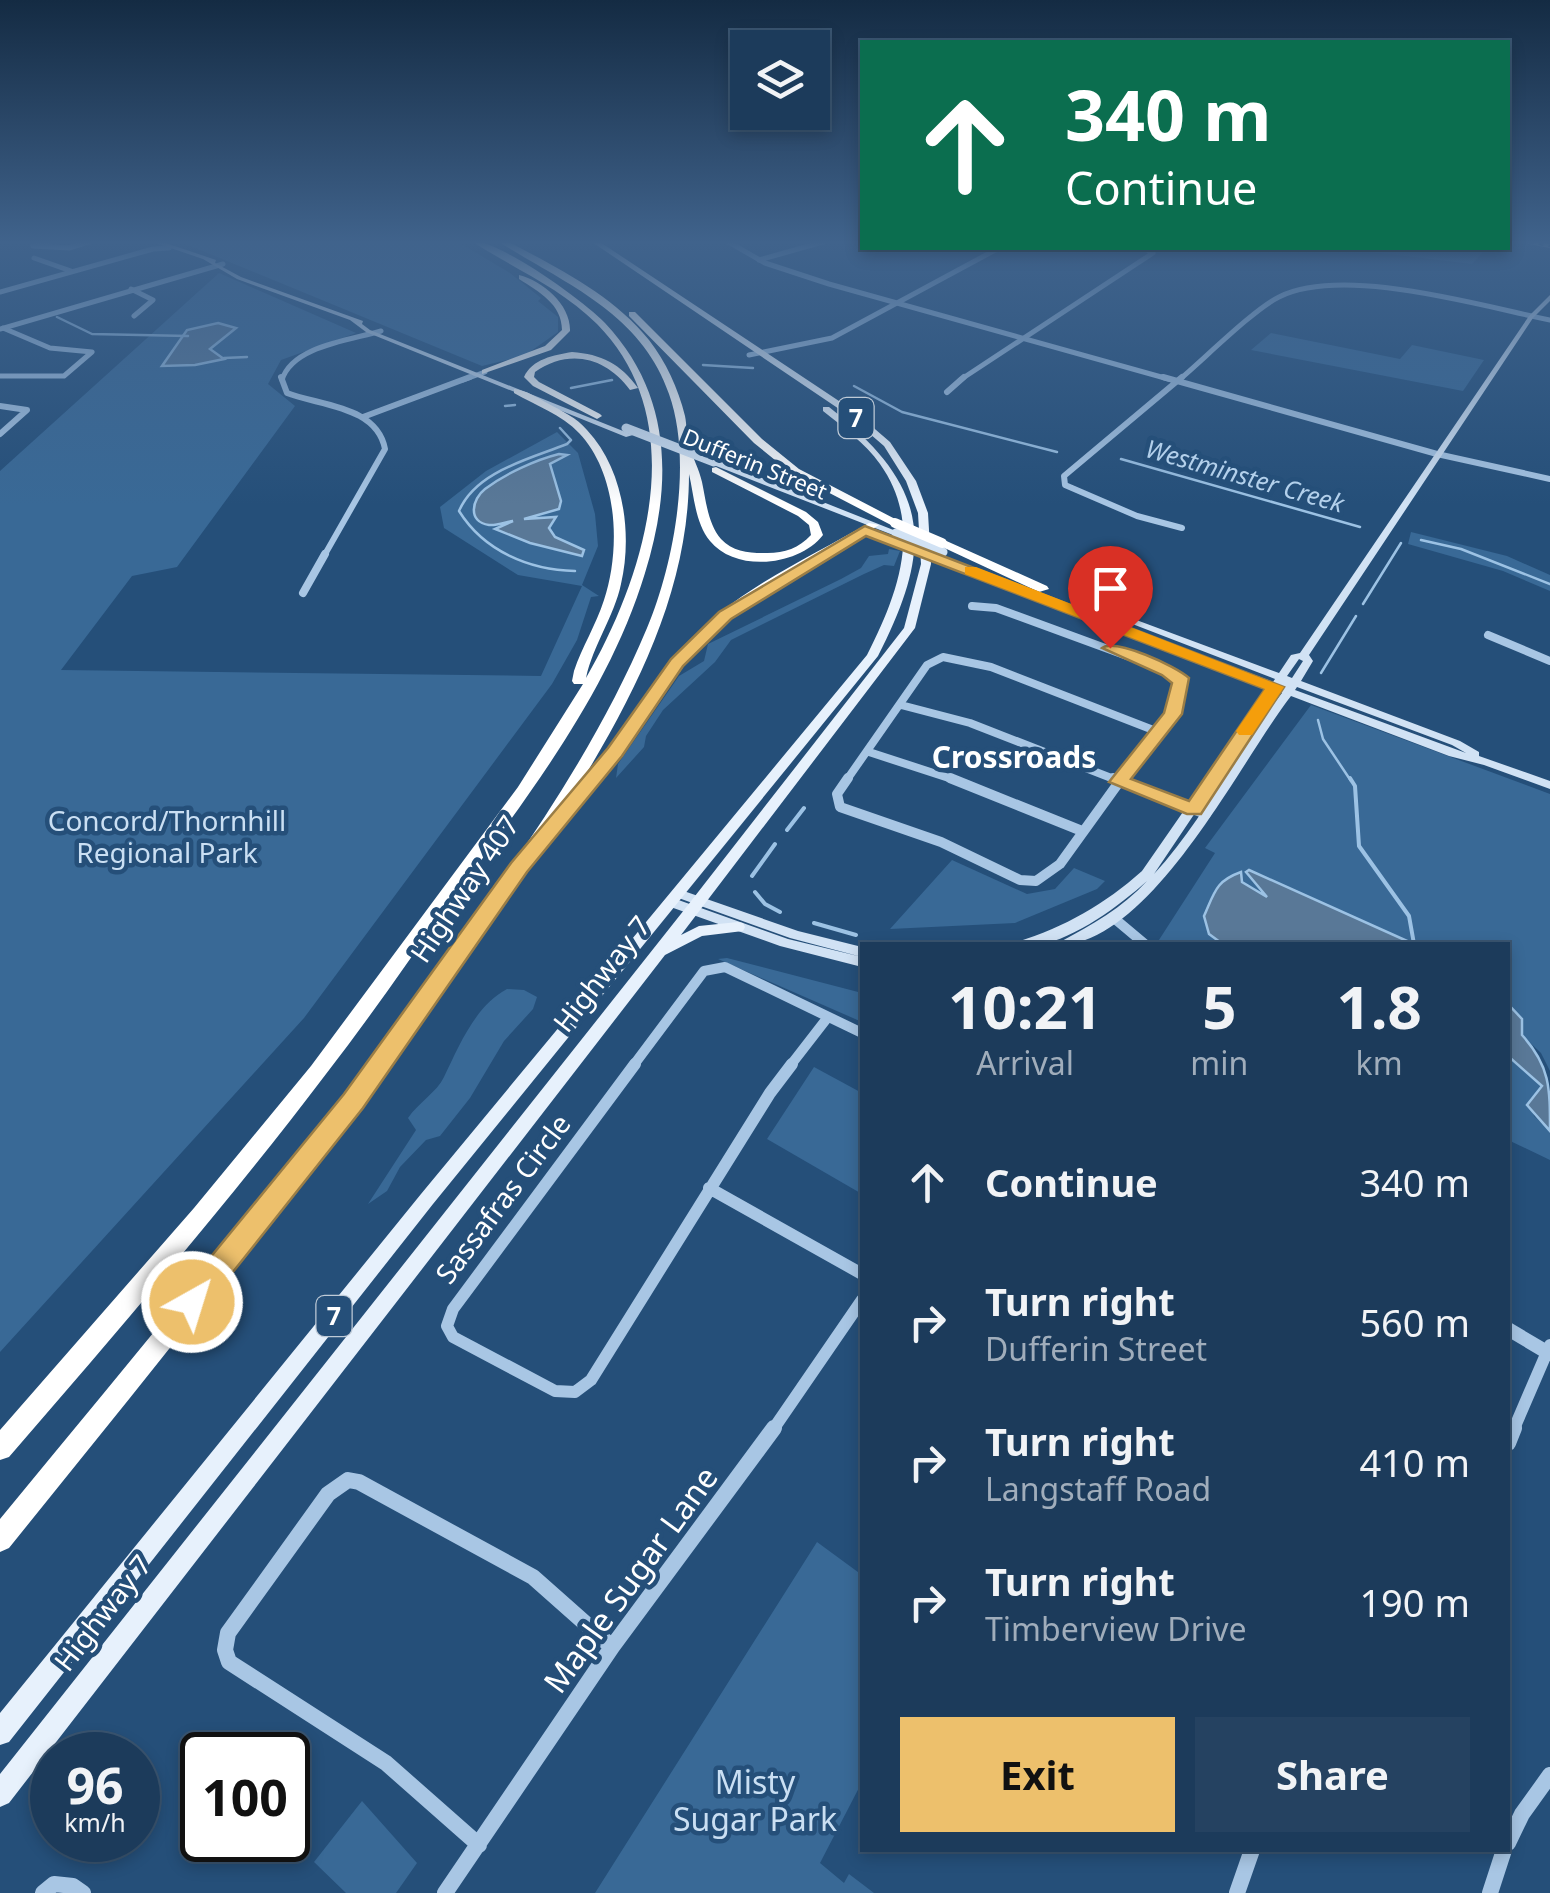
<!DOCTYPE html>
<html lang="en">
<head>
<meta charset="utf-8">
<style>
  body { margin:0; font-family:"Noto Sans",sans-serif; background:#254261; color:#f1f3f6; height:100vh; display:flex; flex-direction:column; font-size:38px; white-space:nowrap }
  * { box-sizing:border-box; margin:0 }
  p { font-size:32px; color:#a0adbb }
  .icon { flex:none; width:55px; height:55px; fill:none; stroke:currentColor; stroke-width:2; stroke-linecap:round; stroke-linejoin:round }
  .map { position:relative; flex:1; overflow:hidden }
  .drawer { position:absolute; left:860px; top:942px; width:650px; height:910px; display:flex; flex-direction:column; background:#1c3b5b; border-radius:0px; box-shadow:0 5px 15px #0003,0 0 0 2px #3a5571 }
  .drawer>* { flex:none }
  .guide { position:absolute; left:860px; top:40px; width:650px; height:210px; border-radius:0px; box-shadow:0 5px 15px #0003,0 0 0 2px #3a5571; background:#0b6e4f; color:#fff; overflow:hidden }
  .controls { position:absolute; left:730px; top:30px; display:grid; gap:20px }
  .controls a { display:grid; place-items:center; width:100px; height:100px; border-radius:0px; background:#1c3b5b; box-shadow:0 5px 15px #0003,0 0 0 2px #3a5571; font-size:50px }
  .speed { position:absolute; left:30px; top:1732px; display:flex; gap:20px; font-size:50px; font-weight:700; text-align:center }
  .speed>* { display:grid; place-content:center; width:130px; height:130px; border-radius:50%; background:#1c3b5b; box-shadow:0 5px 15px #0003,0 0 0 2px #3a5571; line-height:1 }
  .speed small { font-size:25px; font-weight:400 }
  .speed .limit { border:5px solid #111; border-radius:15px; background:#fff; color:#111 }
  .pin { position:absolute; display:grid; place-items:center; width:85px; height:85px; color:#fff; margin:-102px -42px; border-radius:50% 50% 50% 0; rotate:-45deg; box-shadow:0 0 10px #0007 }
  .pin .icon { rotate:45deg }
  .me { position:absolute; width:110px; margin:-55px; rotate:39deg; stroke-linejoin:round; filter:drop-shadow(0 0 8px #0008) }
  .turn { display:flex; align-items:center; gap:35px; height:210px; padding:0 40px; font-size:45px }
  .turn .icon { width:130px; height:130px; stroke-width:2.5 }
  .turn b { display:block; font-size:70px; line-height:85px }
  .eta { display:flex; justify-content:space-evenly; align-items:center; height:170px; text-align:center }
  .eta b { font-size:60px; font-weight:700; line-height:70px }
  .action { display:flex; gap:20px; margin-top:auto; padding:20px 40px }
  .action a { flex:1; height:115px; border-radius:0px; background:#edc06c; color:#111; font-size:40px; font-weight:700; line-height:115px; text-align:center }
  .action a+a { background:#254261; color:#f1f3f6 }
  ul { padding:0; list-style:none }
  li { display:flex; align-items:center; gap:30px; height:140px; padding:0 40px }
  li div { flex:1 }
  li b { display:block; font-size:38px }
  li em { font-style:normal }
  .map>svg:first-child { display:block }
  .green { fill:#396996 }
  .water { fill:#597897; stroke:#9cc2e4; stroke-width:2.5 }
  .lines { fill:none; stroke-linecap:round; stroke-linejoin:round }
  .stream-far1 { stroke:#9cc2e4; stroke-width:2.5 }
  .stream { stroke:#9cc2e4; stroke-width:4 }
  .minor-far5 { stroke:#a8c6e4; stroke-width:5 }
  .minor-far4 { stroke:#a8c6e4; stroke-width:6 }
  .minor-far3 { stroke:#a8c6e4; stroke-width:8 }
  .minor-far2 { stroke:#a8c6e4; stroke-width:10 }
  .minor-far1 { stroke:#a8c6e4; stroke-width:12 }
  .minor { stroke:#a8c6e4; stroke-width:16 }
  .tertiary-far2 { stroke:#a8c6e4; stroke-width:5 }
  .tertiary-far1 { stroke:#a8c6e4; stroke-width:6 }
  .tertiary { stroke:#a8c6e4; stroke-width:14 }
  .secondary { fill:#d1e2f4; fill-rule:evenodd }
  .primary { fill:#e7f1fc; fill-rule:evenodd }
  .motorway { fill:#fff; fill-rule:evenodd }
  .rail-casing { stroke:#fff; stroke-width:4 }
  .rail { stroke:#254f79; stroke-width:2.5; stroke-dasharray:5; stroke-linecap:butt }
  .secondary-bridge { stroke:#d1e2f4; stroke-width:9 }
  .motorway-bridge { stroke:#fff; stroke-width:10 }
  .route { fill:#edc06c; stroke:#9a7d46; stroke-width:2.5 }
  .slow { fill:#f59e0b }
  .labels { text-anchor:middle; stroke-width:9; stroke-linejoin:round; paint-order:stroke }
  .far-street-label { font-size:22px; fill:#fff; stroke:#254f79 }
  .shield { fill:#254f79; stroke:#becad7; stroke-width:2.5 }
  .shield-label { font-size:25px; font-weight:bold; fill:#fff }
  .far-water-label { font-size:25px; font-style:italic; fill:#b3d0eb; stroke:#254f79 }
  .park-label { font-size:28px; fill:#cadff3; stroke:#254f79 }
  .street-label { font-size:28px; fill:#fff; stroke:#254f79 }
  .neighbourhood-label { font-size:30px; font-weight:bold; fill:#fff; stroke:#254f79 }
  .near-street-label { font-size:32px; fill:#fff; stroke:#254f79 }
  .near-park-label { font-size:32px; fill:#cadff3; stroke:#254f79 }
</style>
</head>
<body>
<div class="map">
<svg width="1550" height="1893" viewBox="0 0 1550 1893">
  <rect width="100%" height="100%" fill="#254f79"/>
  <path class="green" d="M176,240h279l55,33 31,25 -3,3 20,16v15l-34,24 -42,10z
    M1338,248h149l-15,16z
    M219,273l137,60 -75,27 -13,24 27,22 -118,161 -45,9 -71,94 480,6 41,-90 -64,-11 -74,-47 -4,-21 46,-36 71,-39 21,21 17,61 3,32 -16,39 17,11 -8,1 -14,43 -25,44 -248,334 -304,334v-881z
    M1271,333l129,26 12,-14 72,15 -21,31 -212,-41z
    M1411,532l96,24 43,19v16l-47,-20 -95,-27z
    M889,549l11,2 -6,15 -10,-1 -20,9 -133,66 -16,22 -52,48 -17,26 -2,11 -28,31 2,-14 61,-88 25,-15 4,-17 133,-65 20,-11 8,-12 19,-2z
    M1311,705l239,89v277l-9,-18 -19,-18v-16l-14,-15v-59h-93l-120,-54h-31l4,6h-4l-22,-16 -1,-9 -32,62 15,11 -67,-2 58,-90 -10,-5z
    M952,860l75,34 28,-5 19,-21 31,13 -8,8 -82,34 -125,6z
    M727,958l135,35v29l-144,-63z
    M507,989l17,1 13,7 -4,12 -29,32 -34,57 -30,38 -14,4 -26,27 -13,24 -19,13 48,-74 -8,-12c10,-15 29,-26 36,-41 15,-31 31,-71 63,-88z
    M1508,1057l35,29 -13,13 4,17 16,15v29l-42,-20z
    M814,1067l48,26v101l-95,-55z
    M817,1542l45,33v207l-42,81 24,20 5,-9 25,19h-279z
    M362,1801l55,62 -21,30h-50l-32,-31z"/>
  <path class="water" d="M218,323l18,5 -26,21 14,10 -29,6 -33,1 25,-36z
    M559,454l8,1 -17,9 11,37 -2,8 -35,10 32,-2 -7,11 6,9 29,13 -2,6 -52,-13 -35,-14 18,-8c-7,1 -17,5 -24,4 -22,-3 -17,-26 -4,-36 20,-15 50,-29 74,-35z
    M1249,870l167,75h-192l-15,-11 -5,-18c11,-25 12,-35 37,-44l1,10 25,15 -21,-25z
    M1508,1004l14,15v16c28,31 28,52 28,96l-23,-26 15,-19 -34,-30z"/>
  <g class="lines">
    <path class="stream-far1" d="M57,317l35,17 96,2
      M224,358l23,-1
      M703,365l50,3
      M854,386l48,26 155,40
      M571,388l41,-8
      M505,406l10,-1
      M560,428l11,12 -4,4c-37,15 -91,27 -108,67 25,40 70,59 116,60
      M1121,459l239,68
      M1421,540l40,9 89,35
      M1363,604l38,-61
      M1321,673l35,-57
      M1318,720l5,19 28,42"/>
    <path class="stream" d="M1350,778l5,8 4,60 50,70 5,28
      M787,830l17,-22
      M752,876l23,-32
      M755,892l10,12 15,8
      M814,923l42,12"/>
    <path class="minor-far5" d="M56,240l-23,6 36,2 26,-8
      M34,258l37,13
      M759,260l71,-20
      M131,289l22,11 -19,16
      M0,292l153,-43 16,-1
      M749,355l83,-17 167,-90
      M0,376h64l28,-24 -42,-4 -47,-20
      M282,380c10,-34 69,-40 99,-49
      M463,380l22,-8
      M960,380l193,-127 -10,-5
      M1179,380c24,-20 75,-71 100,-83 64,-32 202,9 271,23"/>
    <path class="minor-far4" d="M281,377l6,16c34,13 90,13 98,56l-61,107
      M1182,377l-118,99 1,9 72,31 45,12
      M947,392l17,-15
      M0,406l27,4 -27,24
      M363,417l107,-40"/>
    <path class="minor-far3" d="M303,593l22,-39
      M972,606l24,2 172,63 13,12 -4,22 -16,28
      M1488,635l62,26
      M901,705l69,18 149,58
      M869,752l89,29
      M846,781l81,-116 16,-8 48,10 170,66
      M1120,781l41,-48"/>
    <path class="minor-far2" d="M848,778l-11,16 3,13 101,35 79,38 16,1 24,-17 62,-86
      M950,778l132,53
      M1113,778l93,36
      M1115,919l31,26
      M633,1066l71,-95 21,-4 137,66
      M790,1066l38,-49"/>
    <path class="minor-far1" d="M635,1064l-182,245 -6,17 6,11 102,54 20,1 16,-12 179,-287 22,-29
      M709,1188l153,86
      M772,1431l90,-131
      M1513,1431l37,-86"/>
    <path class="minor" d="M1508,1443l6,-15
      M1508,1843l14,-29 28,-39
      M479,1845l-93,-82 -157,-101 -4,-12 3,-17 100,-139 20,-14 11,2 174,95 79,70
      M43,1893l11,-9 19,2 10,7
      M445,1893l167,-246 162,-219
      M1237,1893l15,-43
      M1490,1893l14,-43"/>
    <path class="tertiary-far2" d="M725,240l40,23 64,21 343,96
      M0,329l223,-65"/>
    <path class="tertiary-far1" d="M1163,377l274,77 113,25"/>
    <path class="tertiary" d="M1508,1329l42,25"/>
    <path class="secondary" d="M147,240h10l59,20 -1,3 26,14 122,44 -1,3 8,6 263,105 -7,2 -260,-105 -16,-12 -113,-41 -34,-20z
      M1550,295v6l-17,17 -224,337 4,6 -12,20 159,60 19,11v4l71,25v8l-66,-24 -35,-9 -158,-60c-52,67 -140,249 -233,249l2,-3c32,-17 62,-34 87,-61 -28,25 -71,57 -108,64 -8,1 -16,0 -24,0l2,-3c48,-15 88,-38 125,-71l127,-183 -330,-126v-4h6l328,124 2,-3 -153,-59 9,-2 148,55 12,-18 9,-2 229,-337zM1299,659l4,2 -11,17 -5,-2zM1297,687l155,58 14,8 -171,-63zM1277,691l5,2c-46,58 -78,127 -128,181z
      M711,460h6l184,73 -8,2 -182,-71z
      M678,889l120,42 64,16v10l-72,-19 -117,-42 -2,-3z
      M670,897l118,42 74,18v10l-82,-21 -115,-41 -2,-3z"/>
    <path class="primary" d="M589,240h8l257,171 36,31 26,39 12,32 3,51 -16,64 -234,307 18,-9 39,-4 5,1 2,4 -2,4 -41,5 -37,19 -656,848 -9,4v-33l688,-869 216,-277 17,-64 -3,-51 -12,-32 -22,-35 -36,-31z
      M823,407h6c101,80 106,137 49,249l-445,548 -424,538 -9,3v-32l421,-519 446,-539c31,-61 57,-129 13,-191 -15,-21 -37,-37 -57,-53z"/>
    <path class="motorway" d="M470,240c29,0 113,60 135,83 67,71 68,160 40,250 -38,125 -123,230 -198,334 -40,56 -79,113 -121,167 -100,132 -209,258 -317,383l-9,3v-30l194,-222 117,-142 207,-279 65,-103h-9l-2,-3 2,-10c8,-24 22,-46 30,-71 17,-51 14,-126 -25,-167 -17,-18 -44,-28 -65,-40v-4c12,1 24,9 35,15 13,7 28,14 38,26 36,38 46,103 34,154 -7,33 -28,61 -35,94 60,-104 107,-257 11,-354 -37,-37 -85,-56 -127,-84z
      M496,240h9c51,27 107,54 144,100 17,22 29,48 36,76 2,9 1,21 4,30 4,12 10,23 13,36 4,19 6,42 19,57 11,12 26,14 42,14 19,1 35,-4 48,-18l-2,-10 -11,-9 -86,-44v-4l4,-1 90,45 12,10 5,13c-24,31 -87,38 -113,6 -15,-18 -16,-46 -21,-67 0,113 -51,215 -109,310 37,-44 66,-93 103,-136 48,-56 124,-89 186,-125l10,2 -110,66 -40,28 -35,33 -74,103 -53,65 -10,1c-164,255 -358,491 -548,727l-9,4v-33c145,-176 291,-351 426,-534 83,-113 167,-228 221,-357 27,-64 46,-167 22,-234 -28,-82 -106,-111 -173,-154z
      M519,275c24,6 52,30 51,56l-19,19 -69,24v-4l63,-24 17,-16c0,-26 -23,-38 -43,-51z
      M629,312h6l127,127 37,30 100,52v4h-8l-100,-52 -37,-30 -125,-127z
      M572,352c29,2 49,12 66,36l-8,2c-24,-33 -61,-42 -95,-18l-1,5 5,5 61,32 2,2 -5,3 -64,-33 -9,-9c8,-18 30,-22 48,-25z
      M942,539l105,47 2,3 -10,3 -101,-47v-4z"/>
    <g class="rail-casing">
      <path id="rail" d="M1519,240l31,6"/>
    </g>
    <use href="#rail" class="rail"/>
    <path class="secondary-bridge" d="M626,428l88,34
      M896,533l47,19"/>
    <path class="motorway-bridge" d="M895,523l47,20"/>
  </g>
  <linearGradient id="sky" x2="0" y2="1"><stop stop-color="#142b43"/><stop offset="0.48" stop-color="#40638c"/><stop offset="1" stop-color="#40638c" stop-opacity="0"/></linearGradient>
  <rect width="1550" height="505" fill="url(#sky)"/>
  <path class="route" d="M865,526l419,161 -83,127h-14l-78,-32 55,-69 8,-30 -10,-8 -60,-27c13,-10 74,18 87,30l-7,36 -51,65 58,22 76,-112 -399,-153 -135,83 -48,47 -61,90 -95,116 -164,236 -161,203 -10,4 -10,-4 -5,-9 5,-10 162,-198 167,-231 97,-115 63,-89 48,-47z"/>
  <path class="slow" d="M965,567h11l308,120 -32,48h-13l-3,-4 29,-42 -300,-115z"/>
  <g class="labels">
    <g class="far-street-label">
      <text transform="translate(755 464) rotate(22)" y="8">Dufferin Street</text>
    </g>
    <g class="shield">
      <rect x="838.5" y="398" width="35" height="40" rx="8"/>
      <rect x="316.5" y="1296" width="35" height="40" rx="8"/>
    </g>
    <g class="shield-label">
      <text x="856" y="427">7</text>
      <text x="334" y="1325">7</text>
    </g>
    <g class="far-water-label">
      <text transform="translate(1245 476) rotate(16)" y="9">Westminster Creek</text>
    </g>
    <g class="park-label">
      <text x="167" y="831">Concord/Thornhill<tspan x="167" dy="32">Regional Park</tspan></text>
    </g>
    <g class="street-label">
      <text transform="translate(465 889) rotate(-56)" y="10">Highway 407</text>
      <text transform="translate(602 974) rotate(-52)" y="10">Highway 7</text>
      <text transform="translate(503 1199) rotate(-53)" y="10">Sassafras Circle</text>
      <text transform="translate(103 1613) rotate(-52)" y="10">Highway 7</text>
    </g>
    <g class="neighbourhood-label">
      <text x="1014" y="768">Crossroads</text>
    </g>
    <g class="near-street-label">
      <text transform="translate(631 1580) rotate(-54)" y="11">Maple Sugar Lane</text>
    </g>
    <g class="near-park-label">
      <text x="755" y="1794">Misty<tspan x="755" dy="37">Sugar Park</tspan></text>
    </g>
  </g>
</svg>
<div class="controls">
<a><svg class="icon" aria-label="layers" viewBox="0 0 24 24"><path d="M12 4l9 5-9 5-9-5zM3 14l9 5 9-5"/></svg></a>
</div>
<div class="speed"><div>96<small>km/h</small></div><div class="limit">100</div></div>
<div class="pin" style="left:1110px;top:648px;background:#d93025"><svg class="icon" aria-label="arrive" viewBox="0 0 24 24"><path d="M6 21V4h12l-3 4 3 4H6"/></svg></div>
<svg class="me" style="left:192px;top:1302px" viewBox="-20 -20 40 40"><circle r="17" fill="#edc06c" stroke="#fff" stroke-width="3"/><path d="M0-11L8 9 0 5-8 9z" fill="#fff"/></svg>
<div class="guide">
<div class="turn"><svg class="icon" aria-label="ahead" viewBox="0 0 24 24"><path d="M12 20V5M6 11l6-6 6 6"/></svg><div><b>340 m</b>Continue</div></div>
</div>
<section class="drawer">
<div class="eta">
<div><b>10:21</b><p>Arrival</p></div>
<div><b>5</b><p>min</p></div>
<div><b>1.8</b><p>km</p></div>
</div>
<ul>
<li><svg class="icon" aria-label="ahead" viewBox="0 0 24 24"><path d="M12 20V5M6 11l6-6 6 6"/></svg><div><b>Continue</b></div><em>340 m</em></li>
<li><svg class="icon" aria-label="right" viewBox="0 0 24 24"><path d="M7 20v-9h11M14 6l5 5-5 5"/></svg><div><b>Turn right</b><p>Dufferin Street</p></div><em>560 m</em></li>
<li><svg class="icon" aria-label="right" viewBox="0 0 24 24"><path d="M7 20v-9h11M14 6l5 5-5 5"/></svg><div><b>Turn right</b><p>Langstaff Road</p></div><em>410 m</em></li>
<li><svg class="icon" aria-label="right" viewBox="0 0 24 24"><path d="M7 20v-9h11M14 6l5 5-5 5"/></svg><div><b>Turn right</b><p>Timberview Drive</p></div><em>190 m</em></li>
</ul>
<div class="action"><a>Exit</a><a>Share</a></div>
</section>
</div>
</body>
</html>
